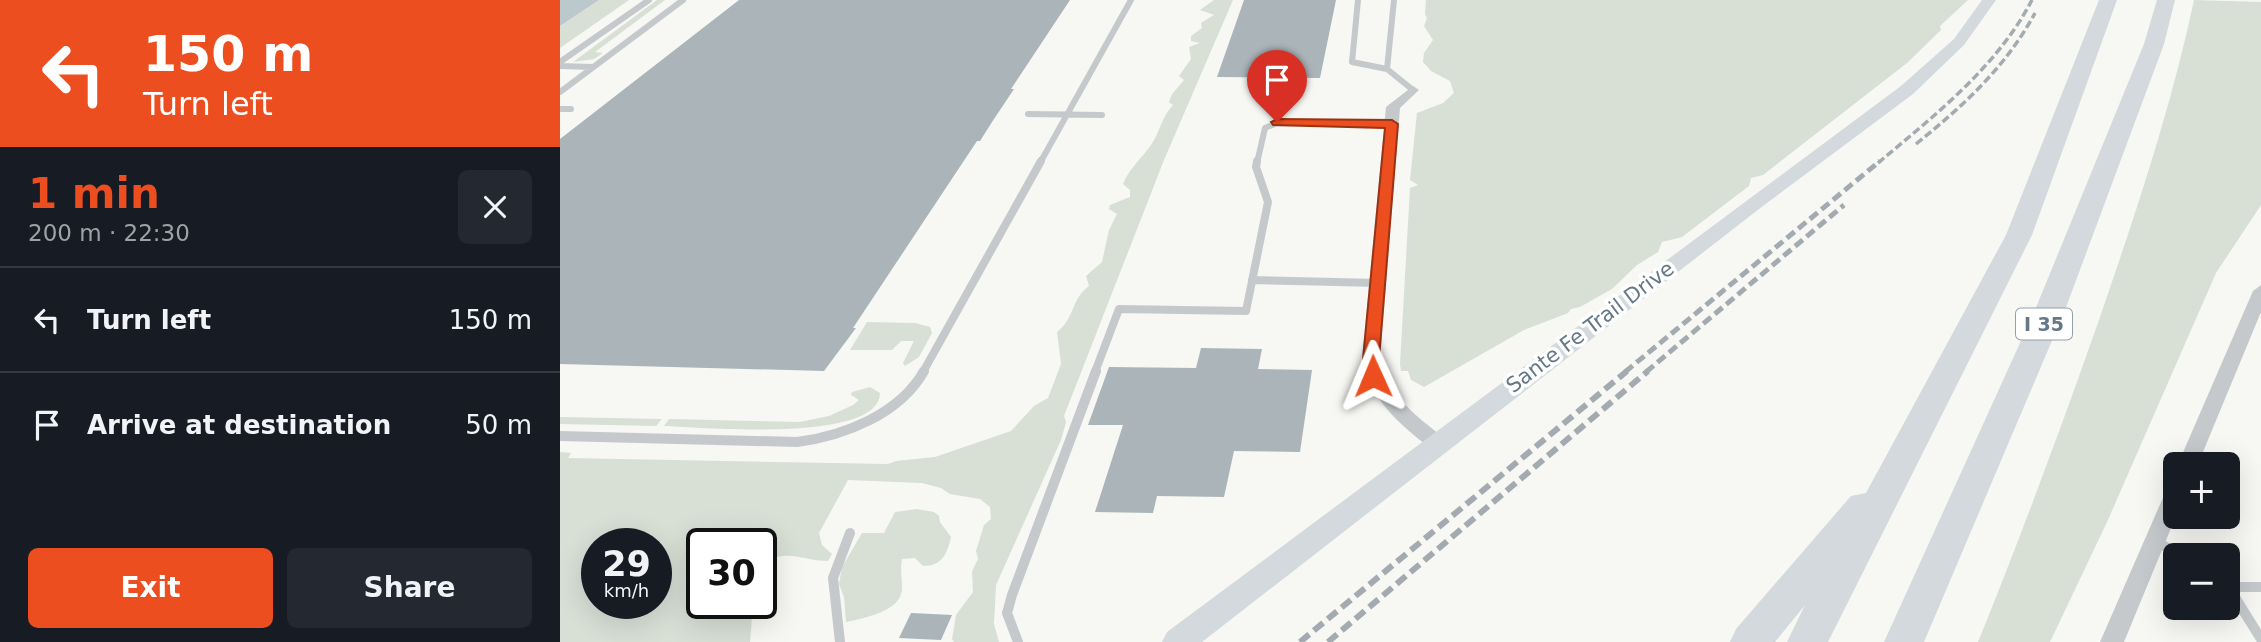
<!DOCTYPE html>
<html lang="en">
<head>
<meta charset="utf-8">
<style>
  body { margin:0; font-family:"DejaVu Sans",sans-serif; background:#242831; color:#f1f3f6; height:100vh; display:flex; flex-direction:column; font-size:26px; white-space:nowrap }
  * { box-sizing:border-box; margin:0 }
  p { font-size:23px; color:#9ea1a6 }
  .icon { flex:none; width:38px; height:38px; fill:none; stroke:currentColor; stroke-width:2; stroke-linecap:round; stroke-linejoin:round }
  .map { position:relative; flex:1; overflow:hidden }
  .panel { display:flex; flex-direction:column; background:#171b24; width:560px }
  .panel>* { flex:none }
  .hud { background:#ec4e1f; color:#fff; overflow:hidden }
  .buttons { position:absolute; left:1603px; top:452px; display:grid; gap:14px }
  .buttons a { display:grid; place-items:center; width:77px; height:77px; border-radius:10px; background:#171b24; box-shadow:0 7px 28px #0002; font-size:35px }
  .speed { position:absolute; left:21px; top:528px; display:flex; gap:14px; font-size:35px; font-weight:700; text-align:center }
  .speed>* { display:grid; place-content:center; width:91px; height:91px; border-radius:50%; background:#171b24; box-shadow:0 7px 28px #0002; line-height:1 }
  .speed small { font-size:18px; font-weight:400 }
  .speed .limit { border:4px solid #111; border-radius:10px; background:#fff; color:#111 }
  .pin { position:absolute; display:grid; place-items:center; width:60px; height:60px; color:#fff; margin:-72px -30px; border-radius:50% 50% 50% 0; rotate:-45deg; box-shadow:0 0 7px #0007 }
  .pin .icon { rotate:45deg }
  .me { position:absolute; width:77px; margin:-38px; rotate:359deg; stroke-linejoin:round; filter:drop-shadow(0 0 5px #0008) }
  .turn { display:flex; align-items:center; gap:24px; height:147px; padding:0 28px; font-size:32px }
  .turn .icon { width:91px; height:91px; stroke-width:2.5 }
  .turn b { display:block; font-size:49px; line-height:60px }
  .round { display:grid; place-items:center; flex:none; width:74px; height:74px; border-radius:10px; background:#242831 }
  .overview { display:flex; align-items:center; justify-content:space-between; height:119px; padding:0 28px }
  h1 { font-size:42px; font-weight:600; line-height:52px; color:#ec4e1f }
  .action { display:flex; gap:14px; margin-top:auto; padding:14px 28px }
  .action a { flex:1; height:80px; border-radius:10px; background:#ec4e1f; color:#fff; font-size:28px; font-weight:600; line-height:80px; text-align:center }
  .action a+a { background:#242831; color:#f1f3f6 }
  ul { padding:0; list-style:none }
  li { display:flex; align-items:center; gap:21px; height:105px; padding:0 28px; border-top:2px solid #363941 }
  li div { flex:1 }
  li b { display:block; font-size:26px }
  li em { font-style:normal }
  main { display:flex; flex:1; min-height:0 }
  .map>svg:first-child { display:block }
  .green { fill:#d8dfd5; fill-rule:evenodd }
  .water { fill:#bbc8cc }
  .building { fill:#abb4b9 }
  .lines { fill:none; stroke-linecap:round; stroke-linejoin:round }
  .lane-far2 { stroke:#c5c9cc; stroke-width:6 }
  .lane-far1 { stroke:#c5c9cc; stroke-width:8 }
  .lane { stroke:#c5c9cc; stroke-width:10 }
  .street { fill:#c5c9cc; fill-rule:evenodd }
  .secondary { fill:#d4d9dd; fill-rule:evenodd }
  .highway { fill:#d4d9dd; fill-rule:evenodd }
  .rail-far2 { stroke:#a3aab0; stroke-width:3.5; stroke-dasharray:8 3.5; stroke-linecap:butt }
  .rail-far1 { stroke:#a3aab0; stroke-width:5; stroke-dasharray:10 5; stroke-linecap:butt }
  .rail { stroke:#a3aab0; stroke-width:6; stroke-dasharray:12 6; stroke-linecap:butt }
  .route { fill:#ec4e1f; stroke:#993314; stroke-width:2 }
  .labels { text-anchor:middle; stroke-width:7; stroke-linejoin:round; paint-order:stroke }
  .shield { fill:#fff; stroke:#93a0ab; stroke-width:2 }
  .shield-label { font-size:19px; font-weight:bold; fill:#657887 }
  .street-label { font-size:21px; fill:#657887; stroke:#fff }
</style>
</head>
<body>
<main>
<section class="panel">
<div class="hud">
<div class="turn"><svg class="icon" aria-label="left" viewBox="0 0 24 24"><path d="M17 20v-9H6M10 6l-5 5 5 5"/></svg><div><b>150 m</b>Turn left</div></div>
</div>
<div class="overview"><div><h1>1 min</h1><p>200 m · 22:30</p></div><a class="round"><svg class="icon" aria-label="close" viewBox="0 0 24 24"><path d="M6 6l12 12M18 6L6 18"/></svg></a></div>
<ul>
<li><svg class="icon" aria-label="left" viewBox="0 0 24 24"><path d="M17 20v-9H6M10 6l-5 5 5 5"/></svg><div><b>Turn left</b></div><em>150 m</em></li>
<li><svg class="icon" aria-label="arrive" viewBox="0 0 24 24"><path d="M6 21V4h12l-3 4 3 4H6"/></svg><div><b>Arrive at destination</b></div><em>50 m</em></li>
</ul>
<div class="action"><a>Exit</a><a>Share</a></div>
</section>
<div class="map">
<svg width="1701" height="642" viewBox="0 0 1701 642">
  <rect width="100%" height="100%" fill="#f7f7f4"/>
  <path class="green" d="M39,0h30l-69,48v-22z
    M97,0h8l-70,52 8,1 -9,6 -21,3z
    M654,0h19l-69,160 -100,256 2,6 -5,18 -65,145 -2,39 5,18h-45l-2,-3 4,-24 17,-23 -1,-21 6,-12 -2,-8 8,-26 7,-6 -1,-12 -10,-8 -30,-5 -9,-6 -19,-5 -74,-3 -29,53 3,12 10,9 -4,7c-27,0 -42,-14 -67,4v-21h-59v60h51l-3,38h-190v-190l11,1 -3,5 320,6 8,-3 39,-4 76,-26 23,-25 14,-8 13,-34 -4,-32c18,-14 14,-33 32,-46l-3,-10 16,-14 7,-32 8,-16 -8,-5 1,-4 20,-8v-7l-7,-6c9,-21 26,-31 34,-50 5,-11 7,-19 16,-29l-4,-3 3,-8 12,-14 -5,-4 12,-17 -2,-12 11,-4 -9,-2v-5l11,-8 -1,-5 13,-8 -14,-5zM37,544h59v60h-59z
    M866,0h542l-28,26 1,4 -34,33 -144,112 -12,3 -2,8 -67,51 -20,5 -4,10 -21,13 -25,24 -32,18 -9,2 -3,4 -44,17 -100,57 -13,-7 -3,-9h-7l-1,-7 10,-176 8,-3 -8,-5 7,-67 26,-10 11,-10 -4,-12 -19,-10 -8,-9 1,-9 9,-13 -9,-14 3,-8 -2,-4z
    M1634,0l67,2v203l-45,68 -109,249 -57,120h-72c43,-106 83,-214 121,-322 36,-105 72,-211 95,-320z
    M307,322l48,1 15,4 2,6 -13,24 -14,9 -2,-3 11,-22h-13l-9,9h-42z
    M310,387l10,6c-1,51 -182,34 -216,33l5,-7 131,3 29,-6 24,-11 6,-5 -8,-5 1,-3z
    M0,417l102,2 -6,7 -96,-2z
    M357,509l17,3 5,4 1,6 11,15c-4,17 -9,29 -28,29l-8,-8 -13,1c-2,11 0,19 0,29 0,24 -39,30 -56,34l-2,-25 -5,-13 3,-17 20,-34h22l11,-21z"/>
  <path class="water" d="M0,0h39l-39,26z"/>
  <path class="building" d="M179,0h331l-59,89h3l-22,33 -12,19h-3l-124,187h3l-32,43 -264,-7v-225z
    M684,0h92l-16,78 -103,-1z
    M641,348l61,1 -4,20 54,1 -12,82 -66,-1 -10,46 -67,-1 -4,17 -58,-1 28,-87h-35l21,-58 87,1z
    M351,613l41,2 -11,25 -42,-2z"/>
  <g class="lines">
    <path class="lane-far2" d="M798,0l-6,62 35,7
      M834,0l-7,69 26,21
      M0,62l89,-62
      M0,66l33,1
      M0,92l123,-92
      M0,109h11
      M468,114l74,1
      M480,163l91,-163
      M697,163l8,-35 12,-5 115,1"/>
    <path class="lane-far1" d="M692,280l127,3
      M363,372l118,-211
      M535,372l24,-63 127,2 22,-109 -12,-35 1,-6"/>
    <path class="lane" d="M0,436l237,6c47,-6 103,-28 127,-71
      M1595,540l23,15
      M1668,586l33,53
      M1670,587h31
      M280,642l-7,-64 17,-45
      M458,642l-11,-29 5,-18 84,-224"/>
    <path class="street" d="M853,86l6,4 -19,18 -20,251c9,37 35,56 64,79l3,5 -3,5 -7,3 -7,-3c-32,-25 -59,-48 -68,-89l24,-252z
      M1701,285v27l-63,152h-20l75,-173z
      M1615,485l1,31 -52,126h-24l65,-149 3,-6z"/>
    <path class="secondary" d="M1422,0h14l-32,45 -51,49 -154,115 -557,433h-40l5,-10 734,-546 53,-47z"/>
    <path class="highway" d="M1539,0h18l-85,235 -204,407h-41l18,-37 -30,37h-45l6,-13 115,-133 15,-3 140,-258z
      M1597,0h18l-11,44 -99,266 -141,332h-40l151,-332 109,-266z"/>
    <path class="rail-far2" d="M1356,144c47,-38 90,-77 119,-131
      M1318,163c57,-48 119,-96 154,-163"/>
    <path class="rail-far1" d="M1065,372l255,-211
      M1086,372l198,-167"/>
    <path class="rail" d="M740,642l327,-271
      M768,642l320,-271"/>
  </g>
  <path class="route" d="M717,119l115,1 6,4 -19,235 3,17 -3,5h-12l-4,-22 22,-231 -112,-3 -2,-3z"/>
  <g class="labels">
    <rect class="shield" x="1456" y="308.5" width="56" height="31" rx="5"/>
    <g class="shield-label">
      <text x="1484" y="331">I 35</text>
    </g>
    <g class="street-label">
      <text transform="translate(1030 327) rotate(-37)" y="7">Sante Fe Trail Drive</text>
    </g>
  </g>
</svg>
<div class="buttons">
<a>+</a>
<a>−</a>
</div>
<div class="speed"><div>29<small>km/h</small></div><div class="limit">30</div></div>
<div class="pin" style="left:717px;top:122px;background:#d93025"><svg class="icon" aria-label="arrive" viewBox="0 0 24 24"><path d="M6 21V4h12l-3 4 3 4H6"/></svg></div>
<svg class="me" style="left:813px;top:376px" viewBox="-20 -20 40 40"><path d="M0-17L14 15 0 8-14 15z" fill="#ec4e1f" stroke="#fff" stroke-width="4"/></svg>
</div>
</main>
</body>
</html>
